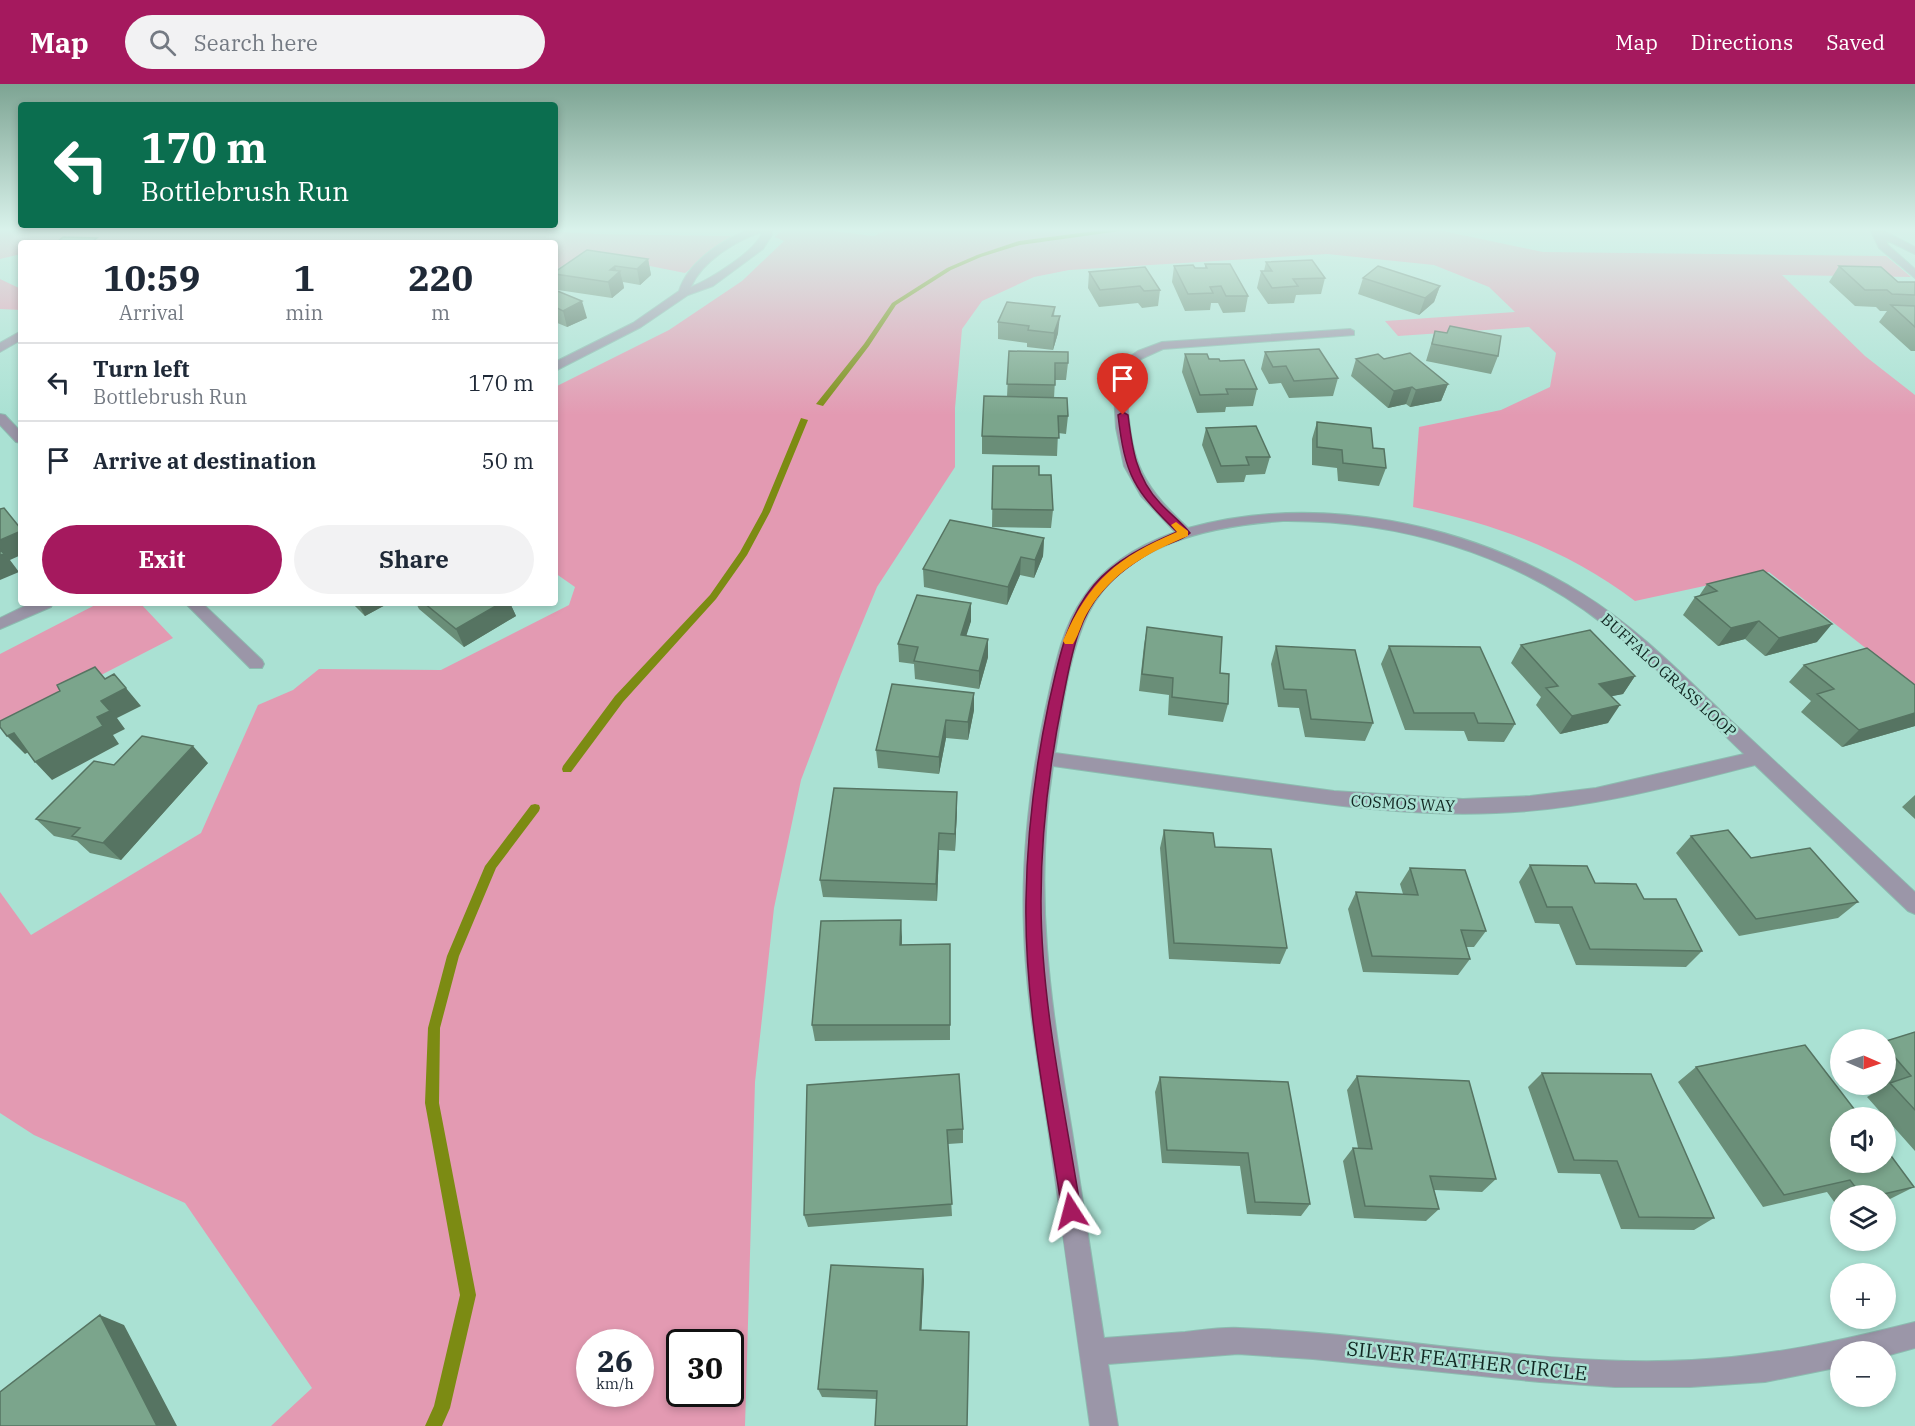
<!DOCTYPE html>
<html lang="en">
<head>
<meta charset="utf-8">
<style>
  body { margin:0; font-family:"IBM Plex Serif",serif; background:#f2f2f3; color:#1f2937; height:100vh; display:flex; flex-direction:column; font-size:22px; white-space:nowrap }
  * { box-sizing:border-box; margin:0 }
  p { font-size:20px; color:#747a83 }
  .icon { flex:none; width:33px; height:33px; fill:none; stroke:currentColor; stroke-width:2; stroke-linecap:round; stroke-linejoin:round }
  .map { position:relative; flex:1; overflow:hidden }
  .panel { position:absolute; left:18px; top:156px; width:540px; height:366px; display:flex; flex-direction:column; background:#fff; border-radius:6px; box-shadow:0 3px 9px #0003 }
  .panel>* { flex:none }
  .guide { position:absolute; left:18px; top:18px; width:540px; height:126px; border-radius:6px; box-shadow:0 3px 9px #0003; background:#0b6e4f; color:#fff; overflow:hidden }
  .needle { width:39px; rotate:92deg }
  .buttons { position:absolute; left:1830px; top:945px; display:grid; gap:12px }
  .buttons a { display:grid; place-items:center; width:66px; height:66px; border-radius:50%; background:#fff; box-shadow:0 3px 9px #0003; font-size:30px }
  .speed { position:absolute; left:576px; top:1245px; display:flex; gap:12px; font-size:30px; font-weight:700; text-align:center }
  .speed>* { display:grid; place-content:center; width:78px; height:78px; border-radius:50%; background:#fff; box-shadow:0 3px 9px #0003; line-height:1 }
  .speed small { font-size:15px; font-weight:400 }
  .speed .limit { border:3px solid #111; border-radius:9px; background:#fff; color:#111 }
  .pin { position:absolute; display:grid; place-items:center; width:51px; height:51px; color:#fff; margin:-62px -26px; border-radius:50% 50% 50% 0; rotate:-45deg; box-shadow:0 0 6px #0007 }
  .pin .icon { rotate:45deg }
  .me { position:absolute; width:66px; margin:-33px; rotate:351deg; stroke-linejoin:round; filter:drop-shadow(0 0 4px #0008) }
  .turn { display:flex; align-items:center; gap:21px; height:126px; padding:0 24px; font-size:27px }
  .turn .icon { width:78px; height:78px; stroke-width:2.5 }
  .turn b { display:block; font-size:42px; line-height:51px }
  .eta { display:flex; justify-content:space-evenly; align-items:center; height:102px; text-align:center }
  .eta b { font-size:36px; font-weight:700; line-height:42px }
  .primary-button { display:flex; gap:12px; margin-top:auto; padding:12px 24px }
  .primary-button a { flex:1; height:69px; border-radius:36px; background:#a5195e; color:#fff; font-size:24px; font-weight:700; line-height:69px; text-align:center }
  .primary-button a+a { background:#f2f2f3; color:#1f2937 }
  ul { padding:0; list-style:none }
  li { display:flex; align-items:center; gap:18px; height:78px; padding:0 24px; border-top:2px solid #e0e1e3 }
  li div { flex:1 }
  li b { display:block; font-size:22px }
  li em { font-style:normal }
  header { display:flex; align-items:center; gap:36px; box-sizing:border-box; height:84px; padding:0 30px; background:#a5195e; color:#fff }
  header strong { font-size:28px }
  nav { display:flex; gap:33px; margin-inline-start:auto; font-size:21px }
  .search { width:420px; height:54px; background:#f2f2f3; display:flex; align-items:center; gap:15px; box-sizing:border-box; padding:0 21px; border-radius:33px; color:#747a83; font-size:22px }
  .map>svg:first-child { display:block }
  .green { fill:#e39ab2; fill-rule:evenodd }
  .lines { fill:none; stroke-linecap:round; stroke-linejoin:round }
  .stream { fill:#7c8b13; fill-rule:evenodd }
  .street-casing { stroke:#8cbcb0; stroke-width:2 }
  .street { fill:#9b96a8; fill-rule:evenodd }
  .wall { fill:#6a8e78 }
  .shaded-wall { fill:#567462 }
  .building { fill:#7ba58c; stroke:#567462; stroke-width:1.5 }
  .route { fill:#a5195e; stroke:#6b103d; stroke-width:1.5 }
  .slow { fill:#f59e0b }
  .labels { text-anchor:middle; stroke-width:5; stroke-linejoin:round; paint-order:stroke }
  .street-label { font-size:16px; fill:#122823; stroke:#aae1d3 }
  .near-street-label { font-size:20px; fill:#122823; stroke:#aae1d3 }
</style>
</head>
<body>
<header>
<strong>Map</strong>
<div class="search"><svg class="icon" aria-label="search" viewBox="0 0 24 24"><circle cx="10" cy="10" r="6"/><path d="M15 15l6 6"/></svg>Search here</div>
<nav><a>Map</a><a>Directions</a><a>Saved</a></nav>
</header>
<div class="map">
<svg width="1915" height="1342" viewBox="0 0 1915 1342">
  <rect width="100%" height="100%" fill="#aae1d3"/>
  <path class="green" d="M0,144h501l94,6 140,2 -50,37 -100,-20 -30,17v-27h-534v11l-21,5z
    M784,144h24l66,8 17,-8h538l114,24 343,4 25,21 -129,-2 83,81 50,39v292l-146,-115 -134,29c-67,-51 -140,-77 -222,-94l6,-80 82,-17 49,-23 6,-34 -27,-26 -131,9 -13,-15 130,-9 -26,-25 -55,-22 -107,-11 -258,16 -35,7 -52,24 -20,28 -7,79v59l-78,120 -36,87 -40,106 -27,128 -19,174 -10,344h-474l41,-38 -127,-185 -151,-68 -34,-22v-221l31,43 170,-102 57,-128 35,-15 26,-21 122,1 128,-65 6,-18 -20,-14v-186l114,-57 73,-49 42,-40 -9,-4zM590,1258h50v52h-50zM680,1258h50v52h-50z
    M0,195l21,10v21l-21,-1z
    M99,519h41l33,35 -173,89v-73z"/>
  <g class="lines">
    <path class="stream" d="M1118,144l2,1v2l-100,14 -39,12 -30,13 -55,35 -27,41 -46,60 -7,-2 48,-60 28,-41 55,-35 30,-13 42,-14z
      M801,334l7,2 -38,92 -23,43 -31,44 -93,103 -52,70h-8l-1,-3 1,-3 52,-70 95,-101 30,-43 22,-40z
      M535,720l4,1 1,3 -1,3 -43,57 -37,88 -19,72 -1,75 37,192 -26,113 -8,18h-17l9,-20 26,-111 -35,-192 3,-75 19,-72 38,-90 46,-61z"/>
    <g class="street-casing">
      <path id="street" d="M754,144h18v7l-9,14 -50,37 -25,9 -47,32 -86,44v-9l78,-39 46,-32c9,-30 47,-54 75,-63zM762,148c-4,18 -53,48 -71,55 11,-26 46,-47 71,-55z
        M1872,145h8l35,18v7l-29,-14 2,5 27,24v9l-36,-30 -8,-17z
        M1350,245l4,2v4l-191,14 -22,10 -10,9 -6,9c7,76 5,97 63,151 130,-36 279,-5 393,65 54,33 99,79 145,123 63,58 126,117 189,176v22l-7,-3 -153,-146c-85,22 -171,45 -259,48 -86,4 -173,-9 -258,-21 -62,-9 -123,-17 -185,-26 -20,128 -2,239 19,365 11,69 21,138 32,207 27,-2 54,-4 81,-6 18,-2 36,-5 55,-4 149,5 303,40 452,32 79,-4 148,-19 223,-38v26l-29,8v-4h-46v15l-75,15 -75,5h-75l-75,-5 -227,-23 -75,-5 -130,10 10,62h-28c-14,-97 -28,-194 -41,-291 -10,-68 -23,-136 -25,-205 -3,-74 6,-147 21,-219 9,-39 15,-80 38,-113 21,-33 56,-53 92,-66l-34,-36 -17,-30 -8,-38 -3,-51 9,-15 16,-11 24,-9zM1283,437c114,-1 230,32 320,103 51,39 95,86 141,130l-148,34 -66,8 -67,3 -129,-8 -279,-38c8,-46 13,-97 33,-139 35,-71 124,-88 195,-93z
        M21,247v9l-21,12v-9z
        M0,330l5,1 16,17v11l-5,-1 -16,-17z
        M31,519h22l-2,4 -51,22v-11z
        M185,519h17l60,57 2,4 -2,4h-12z"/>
    </g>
    <use href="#street" class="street"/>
  </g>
  <path class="wall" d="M1550,144h52l-1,2 -50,-2z
    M648,175l3,16 -11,10 -17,-3 1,6 -12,10 -54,-8 -3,-9v-9z
    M1266,178l59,16 -4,16 -25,1 -2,8 -26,1 -11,-16 4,-17h3z
    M1205,180l43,32 -3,16 -22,1 -5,-10h-7l-1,7 -25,1 -13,-29 2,-16 21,2h10z
    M1839,182l59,16h17v69h-4l-32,-29 8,-11h-7l-4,-4 -21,-1 -26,-24z
    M1089,188l71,18 -2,16 -16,2 -4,-5 -39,4 -11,-19z
    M1363,194l77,8 -6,16 -15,13 -61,-21z
    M555,206l32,28 -20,9 -12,-5z
    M1055,223l-1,9 4,17 -5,17 -26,-3v-4l-29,-4v-17z
    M1450,242l48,30 -7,18 -65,-13 9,-30 12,2z
    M1009,267l59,12 -2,17h-11l-1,18 14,18 -2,18 -8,-1 -1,23 -75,-2v-18l25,-39z
    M1265,268l73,26 -5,18 -44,2 -8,-15 -12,1 -8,-15z
    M1185,270l35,7 37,28 -4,17 -27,1 -1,5 -28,1 -15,-41z
    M1356,275h28l64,25 -7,17 -31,6 -4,-3 -18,4 -37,-32z
    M1317,338l56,26 13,20 -7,18 -41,-5 -1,-13 -25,-3v-26z
    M1206,344l64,29 -5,17 -19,1 -2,7 -27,1 -15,-38z
    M993,382l46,9 14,35 -2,18 -59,-1z
    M1044,454l-1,18 -9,22 -14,-3 -13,30 -83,-18 -1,-18z
    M1707,500l110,58 -52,14 -20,-17 -27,7 -35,-31 12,-18 4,-1z
    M352,519h37l-24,13z
    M416,519h94l6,13 -52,31 -45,-38z
    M971,519v18l-5,14 22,22 -9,32 -64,-10 -1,-15 -15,-2 -1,-18z
    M1147,543l73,46 8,31 -5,18 -55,-7 1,-20 -30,-4 5,-46z
    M1521,561l114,31 -12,18 -12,2 -3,27 -48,11 -24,-29 5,-8 -30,-34z
    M1276,562l97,77 -8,18 -60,-4 -6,-29 -21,-1 -7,-43z
    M1389,562l126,78 -11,18 -36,-1 -4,-10 -59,-1 -24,-66z
    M1804,581l111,20v41l-73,21 -41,-35 10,-11 -22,-19z
    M974,609v17l-6,30 -22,-2 -7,36 -61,-6 -2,-18z
    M208,679l-87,97 -31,-7 -13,-12 -23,-5 -18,-17 78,-54z
    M1915,711v24l-13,-12z
    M957,725l-2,42 -16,-1 -2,51 -114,-4 -3,-17z
    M1164,746l51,17 72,101 -7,16 -111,-5 -9,-111z
    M1691,752l60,22 107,44 -20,16 -99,18 -63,-83z
    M1530,781l65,18 107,68 -16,16 -110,-2 -17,-41 -24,-1 -16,-41z
    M1410,784l76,63 -12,16h-8l4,12 -12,16 -95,-3 -15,-63 8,-17 47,2 -3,-10z
    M902,853v8l48,-1v96l-135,1 -3,-16z
    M1915,948v119l-48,-54 18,-11 -2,-2h3v-43z
    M1696,983l218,120 -24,12 -4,1v-4h-46v14l-13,-18 -64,15 -85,-125z
    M1542,989l172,145 -20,12 -73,-1 -21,-55 -42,-1 -30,-86z
    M1357,992l139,103 -14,13 -48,-2 5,19 -13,12 -72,-3 -11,-57 10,-13h5l-11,-58z
    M1160,993l150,127 -9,12 -54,-2 -7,-48 -78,-3 -7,-71z
    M807,1001l156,44v14l-15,1 4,72 -144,11 -4,-12z
    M923,1185l1,11 -3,50 -44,69 -55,-2 -4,-8z"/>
  <path class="shaded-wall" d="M648,175l3,16 -11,10 -3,-16z
    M615,182l2,8 3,-3 4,17 -12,10 -4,-16 2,-12z
    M1440,202l-6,16 -15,13 6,-17z
    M582,217l5,17 -20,9 -4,-16z
    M1060,232l-2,17 -5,17 1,-17z
    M1448,300l-7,17 -31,6 6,-17z
    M1412,303l-6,17 -18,4 6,-17z
    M21,447v24l-11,5 9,12 -19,8v-40z
    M1044,454l-1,18 -9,22 1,-18z
    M1021,473l-1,18 -13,30 1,-18z
    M358,519h31l-24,13z
    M500,519h10l6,13 -52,31 -8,-18z
    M971,519v18l-10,32v-18z
    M1759,537l-14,18 -27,7 13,-18z
    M1832,540l-15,18 -52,14 14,-18z
    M988,555v18l-9,32v-18z
    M1635,592l-12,18 -35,7 11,-17z
    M126,604l15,18 -24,12 8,11 -12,6 6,9 -67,36 -17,-18 62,-45 4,-16z
    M974,609v17l-6,30v-18z
    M1620,621l-12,18 -48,11 12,-18z
    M1915,629v13l-73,21 17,-17z
    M946,636v18l-7,36v-17z
    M14,649l18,17 -7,4 -18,-18z
    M193,662l15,17 -87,97 -18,-17z
    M957,708v17l-2,42v-17z
    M939,749v17l-2,51 -1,-17z
    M901,836l1,17 -1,24 -1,-16z
    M923,1185l1,11 -3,60 -1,-10z
    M100,1231l24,10 53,101h-20z"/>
  <path class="building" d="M63,153l34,1 -5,4h16l-2,1h-50z
    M587,166l61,9 -11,10 -22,-3 -5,4 10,1 -12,11 -53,-8v-2z
    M1312,176l13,18 -32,1 5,7 -26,2 -11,-17h11l-6,-9z
    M1205,180h25l18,32h-22l-5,-10 -11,1 3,6 -25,1 -14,-28 19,-1 2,3h12z
    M1378,182l62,20 -15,12 -62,-20z
    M1839,182l42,1 17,15h17v13l-23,-1 -5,-4h-22z
    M1145,183l15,23 -16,1 -4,-5 -40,4 -11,-18z
    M555,206l27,11 -19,10 -8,-4z
    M1007,218l48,5 -3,9h8l-6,17 -26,-3 1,-4 -31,-4z
    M1891,221l24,1v21z
    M1450,242l51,10 -3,20 -66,-12 3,-13 12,2z
    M1319,265l19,29 -44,3 -8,-15 -13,1 -8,-15z
    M1009,267l59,1v11h-13v22l-48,-1z
    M1410,269l38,31 -32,6 -4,-3 -18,4 -38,-32 22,-5 6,5z
    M1185,270h22l2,5h10l1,2 24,-1 13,29h-31l2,5 -28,1z
    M984,312l83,2 1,18h-10l1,22 -77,-2z
    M1317,338l54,6 2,20 11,1 2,19 -43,-5 -1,-13 -25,-3z
    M1256,342l14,31h-24l3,8 -28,1 -15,-38z
    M993,382h46v9h12l2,35 -61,-1z
    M4,424l17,21v2l-21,9v-31z
    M950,436l94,18 -9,22 -14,-3 -13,30 -85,-18z
    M0,465l4,5 -4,1z
    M1763,486l69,54 -53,14 -20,-17 -28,7 -36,-31 22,-6 -10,-7z
    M917,511l54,8 -10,32 27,4 -9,32 -65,-10 4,-14 -20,-3z
    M424,519h77l-45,26z
    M1147,543l75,10 -2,36 9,1 -1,30 -56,-7 1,-19 -31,-4z
    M1590,546l45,46 -36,8 21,21 -48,11 -26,-28 12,-2 -37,-41z
    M1276,562l79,4 18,73 -62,-4 -5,-29 -22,-1z
    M1389,562l91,1 35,77 -37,-1 -4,-10h-60z
    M1867,564l48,37v28l-56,17 -42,-36 17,-5 -30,-24z
    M95,583l10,12 9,-5 12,14 -25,13 9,10 -13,6 6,9 -68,36 -21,-29 -7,3 -7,-9v-6l60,-30 -3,-6z
    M892,600l82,9 -6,29 -22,-2 -7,37 -63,-7z
    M142,652l51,10 -90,97 -31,-7 8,-8 -44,-9 58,-58 20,4z
    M834,704l123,4 -2,42 -16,-1 -3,51 -116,-4z
    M1164,746l49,3 2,14 56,2 16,99 -113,-5z
    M1728,746l23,28 59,-10 48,54 -102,17 -65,-83z
    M1530,781l57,1 8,17 41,1 8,15h32l26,52 -112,-2 -18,-42h-25z
    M1410,784l55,2 21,61 -25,-1 9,29 -98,-3 -16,-64 62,3z
    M901,836l-1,25 50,-1v81h-138l9,-104z
    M1915,948v78l-25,-27 21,-7 -25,-29v-6z
    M1805,961l56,73h-21v44h46v-13l28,38 -39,9h-13l-12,-16 -66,15 -88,-128z
    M1542,989l109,1 63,144 -75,-1 -22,-56 -43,-1z
    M959,990l4,55 -16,1 5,74 -148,11 3,-130z
    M1357,992l112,5 27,98 -66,-3 9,33 -74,-3 -12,-58 19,1z
    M1160,993l128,5 22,122 -55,-2 -7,-49 -81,-3z
    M831,1181l92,4 -3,61 49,2 -2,94h-92l2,-35 -59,-2z
    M100,1231l57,111h-157v-34z"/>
  <linearGradient id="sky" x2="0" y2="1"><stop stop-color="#7da493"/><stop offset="0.44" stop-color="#d9f2eb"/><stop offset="1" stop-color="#d9f2eb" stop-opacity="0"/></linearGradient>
  <rect width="1915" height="331" fill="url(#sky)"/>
  <path class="route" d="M1123,328l5,3c4,33 8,63 32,88 9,10 21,19 30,30 -8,8 -22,10 -32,15 -20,11 -40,25 -54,41 -28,30 -33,71 -41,109 -14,68 -22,134 -22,203 0,103 24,208 40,310l-3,6 -7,3 -6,-3 -3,-6c-15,-102 -38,-207 -36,-311 1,-67 9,-132 23,-198 10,-42 16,-82 45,-117 21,-25 53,-40 83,-53 -43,-42 -52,-56 -59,-117z"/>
  <path class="slow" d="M1176,438l12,9v5c-39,16 -76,36 -99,74 -7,10 -9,23 -16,34h-8l-2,-3c26,-60 54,-84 114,-109l-6,-7z"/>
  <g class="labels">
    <g class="street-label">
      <text transform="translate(1669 591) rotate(42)" y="6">BUFFALO GRASS LOOP</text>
      <text transform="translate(1403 719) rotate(3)" y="6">COSMOS WAY</text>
    </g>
    <g class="near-street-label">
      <text transform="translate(1467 1277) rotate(6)" y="7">SILVER FEATHER CIRCLE</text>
    </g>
  </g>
</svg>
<div class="buttons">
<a><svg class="needle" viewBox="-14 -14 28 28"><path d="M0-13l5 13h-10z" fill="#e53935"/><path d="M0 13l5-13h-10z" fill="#747a83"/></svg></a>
<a><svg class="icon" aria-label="sound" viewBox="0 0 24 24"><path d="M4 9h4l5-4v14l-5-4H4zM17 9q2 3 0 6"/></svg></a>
<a><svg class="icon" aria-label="layers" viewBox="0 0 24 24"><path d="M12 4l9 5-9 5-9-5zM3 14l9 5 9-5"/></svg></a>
<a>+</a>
<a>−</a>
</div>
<div class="speed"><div>26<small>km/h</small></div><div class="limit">30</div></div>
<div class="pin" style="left:1123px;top:331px;background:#d93025"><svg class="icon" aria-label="arrive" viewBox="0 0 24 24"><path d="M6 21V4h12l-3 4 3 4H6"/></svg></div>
<svg class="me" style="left:1071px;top:1127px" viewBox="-20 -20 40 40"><path d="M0-17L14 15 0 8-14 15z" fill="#a5195e" stroke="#fff" stroke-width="4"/></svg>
<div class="guide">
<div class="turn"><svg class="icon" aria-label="left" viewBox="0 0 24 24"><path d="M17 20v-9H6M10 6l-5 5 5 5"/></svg><div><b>170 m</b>Bottlebrush Run</div></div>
</div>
<section class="panel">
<div class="eta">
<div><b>10:59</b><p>Arrival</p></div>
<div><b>1</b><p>min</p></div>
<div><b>220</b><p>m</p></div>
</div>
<ul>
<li><svg class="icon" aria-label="left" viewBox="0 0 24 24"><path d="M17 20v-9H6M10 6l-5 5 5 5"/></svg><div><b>Turn left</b><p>Bottlebrush Run</p></div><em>170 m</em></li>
<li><svg class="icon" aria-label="arrive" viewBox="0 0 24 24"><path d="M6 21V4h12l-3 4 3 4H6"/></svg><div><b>Arrive at destination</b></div><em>50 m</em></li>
</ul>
<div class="primary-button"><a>Exit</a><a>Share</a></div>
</section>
</div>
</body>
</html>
